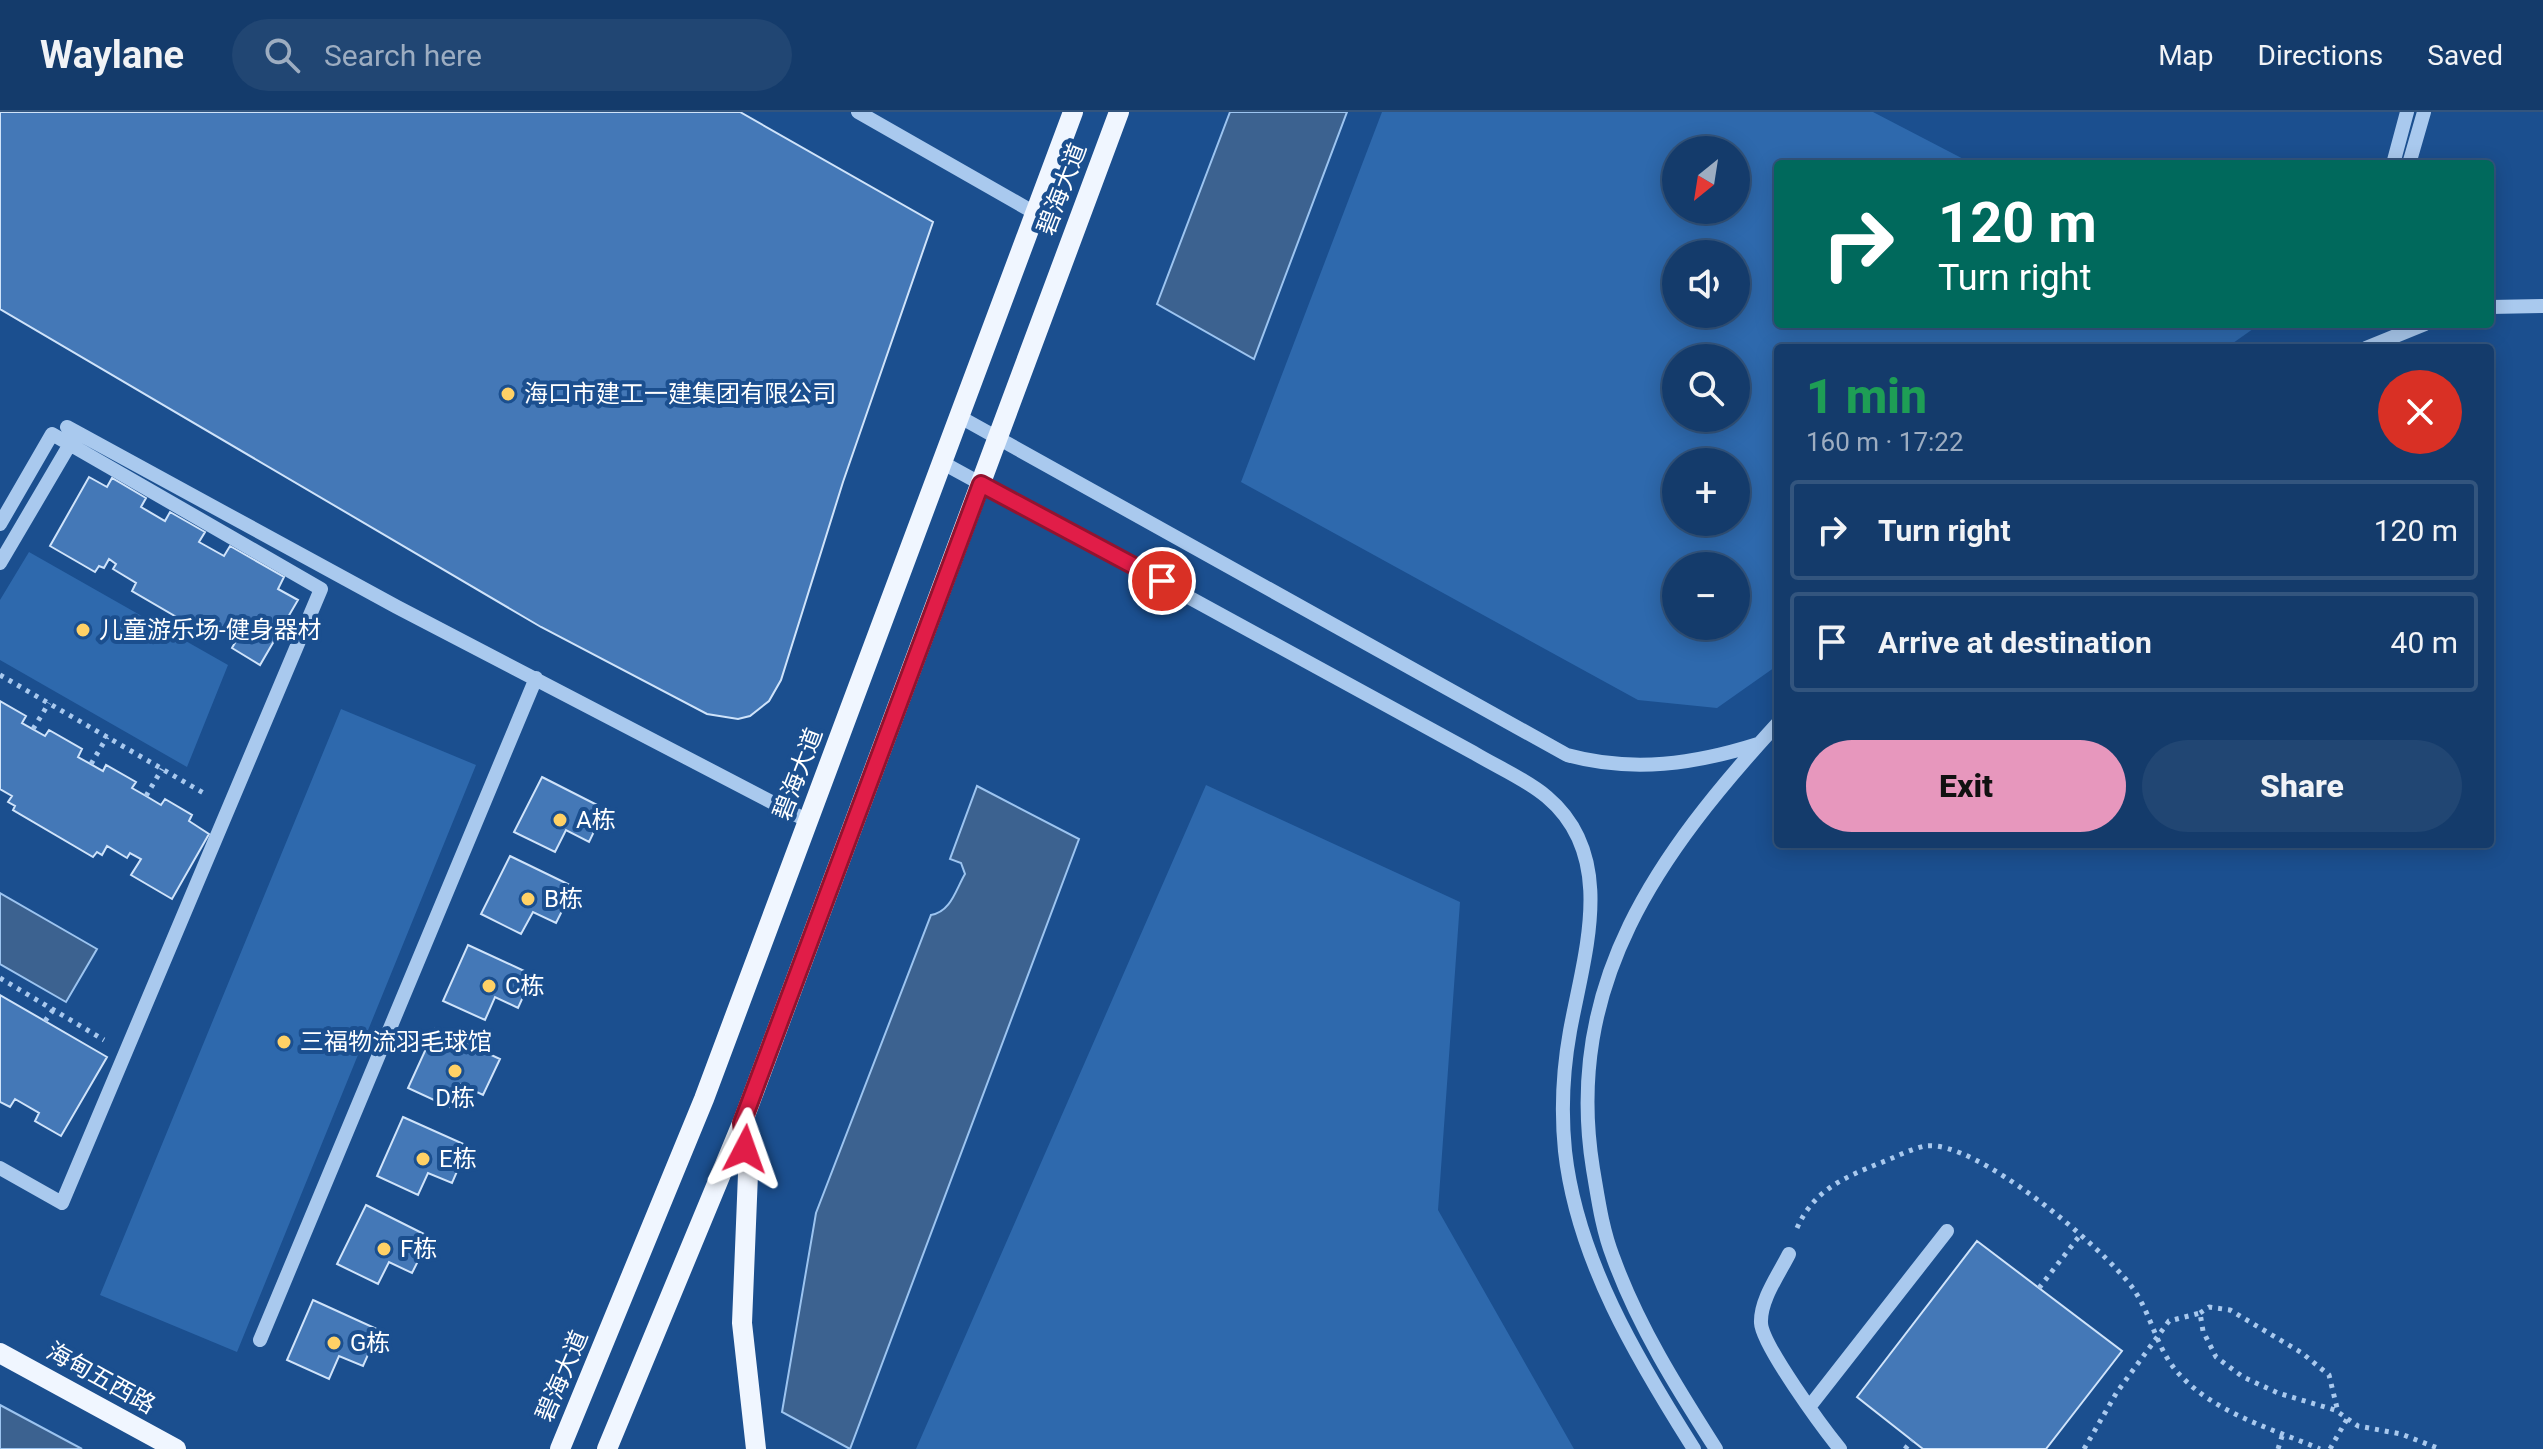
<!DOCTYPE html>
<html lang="en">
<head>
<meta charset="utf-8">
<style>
  body { margin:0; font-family:Roboto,"Noto Sans SC",sans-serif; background:#214673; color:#f1f3f6; height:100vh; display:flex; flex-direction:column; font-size:30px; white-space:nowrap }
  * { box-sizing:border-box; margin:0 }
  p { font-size:26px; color:#9dadc1 }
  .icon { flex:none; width:44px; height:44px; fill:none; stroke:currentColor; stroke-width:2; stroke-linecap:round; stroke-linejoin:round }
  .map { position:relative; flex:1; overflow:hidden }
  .details { position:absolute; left:1774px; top:232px; width:720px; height:504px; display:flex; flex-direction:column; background:#143b6b; border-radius:8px; box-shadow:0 4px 20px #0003,0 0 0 2px #33557e }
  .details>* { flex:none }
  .banner { position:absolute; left:1774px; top:48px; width:720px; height:168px; border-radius:8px; box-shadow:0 4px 20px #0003,0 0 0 2px #33557e; background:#00695c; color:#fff; overflow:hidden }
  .needle { width:52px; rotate:210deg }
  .fabs { position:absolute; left:1662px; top:24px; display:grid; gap:16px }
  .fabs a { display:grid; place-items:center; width:88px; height:88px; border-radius:50%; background:#143b6b; box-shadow:0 4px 20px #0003,0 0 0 2px #33557e; font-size:40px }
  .pin { position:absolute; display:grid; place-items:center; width:68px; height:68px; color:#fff; margin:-34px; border:4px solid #fff; border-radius:50%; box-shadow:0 2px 8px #0007 }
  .me { position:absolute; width:88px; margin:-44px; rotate:4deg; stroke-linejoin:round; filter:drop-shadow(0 0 6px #0008) }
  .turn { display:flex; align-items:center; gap:28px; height:168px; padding:0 32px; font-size:36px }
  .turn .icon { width:104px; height:104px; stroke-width:2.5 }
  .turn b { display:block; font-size:56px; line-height:68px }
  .round { display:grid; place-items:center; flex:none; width:84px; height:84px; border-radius:42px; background:#214673 }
  .head { display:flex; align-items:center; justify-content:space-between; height:136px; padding:0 32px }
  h1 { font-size:48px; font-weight:800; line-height:60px; color:#1e9e55 }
  .cta { display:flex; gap:16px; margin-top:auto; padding:16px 32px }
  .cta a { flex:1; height:92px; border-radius:48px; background:#e797bd; color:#111; font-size:32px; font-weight:800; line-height:92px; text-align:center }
  .cta a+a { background:#214673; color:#f1f3f6 }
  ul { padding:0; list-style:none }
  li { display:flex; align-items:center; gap:24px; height:100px; margin:0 16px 12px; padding:0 16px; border:4px solid #33557e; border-radius:8px }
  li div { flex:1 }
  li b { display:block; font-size:30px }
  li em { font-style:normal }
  header { display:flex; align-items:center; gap:48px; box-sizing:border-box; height:112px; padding:0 40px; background:#143b6b; border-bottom:2px solid #33557e }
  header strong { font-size:38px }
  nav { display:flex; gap:44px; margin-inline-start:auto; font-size:28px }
  .search { width:560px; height:72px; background:#214673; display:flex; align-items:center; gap:20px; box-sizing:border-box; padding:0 28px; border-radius:44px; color:#9dadc1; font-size:30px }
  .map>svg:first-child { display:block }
  .green { fill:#2e69ad; fill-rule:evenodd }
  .water { fill:#3c6290; stroke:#9cc4f0; stroke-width:2 }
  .building { fill:#4478b7; stroke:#cfe3fa; stroke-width:2 }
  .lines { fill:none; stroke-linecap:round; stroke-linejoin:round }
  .path { stroke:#a9c9ee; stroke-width:5; stroke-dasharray:4 6; stroke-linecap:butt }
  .minor { stroke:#a9c9ee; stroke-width:14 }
  .major { stroke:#f0f6ff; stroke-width:20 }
  .route-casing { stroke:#92132f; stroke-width:20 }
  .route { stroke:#e11d48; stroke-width:14 }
  .poi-dot { fill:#ffd166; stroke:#1b4f8f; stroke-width:3 }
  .labels { text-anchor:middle; stroke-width:8; stroke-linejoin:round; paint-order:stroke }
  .street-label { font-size:24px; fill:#fff; stroke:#1b4f8f }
  .poi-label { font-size:24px; fill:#fff; stroke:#1b4f8f; text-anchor:start }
</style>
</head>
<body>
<header>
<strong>Waylane</strong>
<div class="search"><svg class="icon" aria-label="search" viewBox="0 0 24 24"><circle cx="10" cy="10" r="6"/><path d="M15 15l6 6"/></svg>Search here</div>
<nav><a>Map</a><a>Directions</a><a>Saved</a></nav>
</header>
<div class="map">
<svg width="2543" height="1337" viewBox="0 0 2543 1337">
  <rect width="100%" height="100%" fill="#1b4f8f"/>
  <path class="green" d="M1382,0h491l100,52h-195v160h482l-34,24h-448v317l-61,43 -79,-8 -397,-218zM1676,38h60v60h-60zM1676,142h60v60h-60zM1676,246h60v60h-60zM1676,350h60v60h-60zM1676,454h60v60h-60z
    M29,440l199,113 -41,102 -187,-107v-60z
    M341,597l135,56 -239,587 -137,-57z
    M1206,673l254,117 -22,308 136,239h-658z"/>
  <path class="water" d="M1230,0h117l-93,247 -97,-55z
    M977,674l102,53 -229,610 -68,-37 34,-199 115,-298c20,-3 25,-26 34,-41l-4,-11 -11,-4z
    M0,781l97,56 -31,53 -66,-38z
    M0,1293l82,44h-82z"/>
  <path class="building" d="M0,0h740l193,110 -90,260 -62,198 -12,21 -19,15 -12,3 -31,-5 -166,-87 -541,-318z
    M89,365l18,10 5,-9 34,20 -5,9 24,14 5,-9 35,20 -6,10 25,14 6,-10 54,31 -6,12 20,11 -38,65 -28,-17 4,-7 -27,-16 -5,8 -72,-42 4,-8 -23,-14 3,-5 -7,-5 -5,9 -5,-2 -4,6 -45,-26z
    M0,589l26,15 -4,7 23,13 4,-6 33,19 -4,8 25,14 3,-6 30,17 -4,6 14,8 15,9 4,-6 27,16 -3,6 20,13 -37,65 -41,-24 10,-16 -11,-6 -3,5 -20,-12 -5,9 -5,-3 -4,5 -80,-47 2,-4 -7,-4 4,-6 -12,-7z
    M542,665l63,32 -16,33 -23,-12 -11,22 -41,-20z
    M510,744l64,31 -18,36 -23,-11 -12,22 -40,-20z
    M468,833l65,30 -15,33 -23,-11 -10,23 -42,-19z
    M0,883l107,62 -46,79 -26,-15 4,-8 -24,-14 -5,8 -10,-5z
    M435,917l65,30 -17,36 -23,-11 -11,23 -41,-19z
    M403,1005l65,29 -16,37 -24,-10 -10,22 -41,-19z
    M366,1093l64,32 -18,36 -23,-11 -11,22 -41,-20z
    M1977,1129l145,110 -76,98h-123l-66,-52z
    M313,1188l66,30 -16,36 -24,-10 -10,23 -42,-19z"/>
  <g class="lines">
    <path class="path" d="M0,563l207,120
      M33,617l16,-26
      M91,652l16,-27
      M146,684l16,-27
      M0,866l104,62
      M45,909l8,-11
      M1797,1116c17,-38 46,-50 83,-65 14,-5 30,-14 45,-17 51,-7 177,101 207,141 21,29 24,64 49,89 36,38 92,53 139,73
      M2039,1176l42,-54
      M2200,1201l9,-6 21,3 72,43 27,22 9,37
      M1905,1337l7,-9
      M2084,1337l33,-57 52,-71 31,-8 3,18 13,26 27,20 35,16 57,17 23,16 43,8 39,15
      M2278,1337l5,-16
      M2330,1337l17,-30"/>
    <path class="minor" d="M858,0l177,101
      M2393,52l14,-52
      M2409,52l15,-52
      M2490,195l53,-1
      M2366,236l59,-24
      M960,305l607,338c66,18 128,9 191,-11
      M67,315l330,180 411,214
      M943,351l531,290c23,14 52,26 73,44 71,60 37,157 23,234 -7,39 -9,81 -5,120 12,108 72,208 129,298
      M0,412l52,-90 269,155 -259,614 -62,-35
      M0,451l70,-119
      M1789,1142c-10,20 -29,46 -28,69 1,22 62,105 79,126
      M260,1228l276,-662
      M1810,1294l137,-175
      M1716,1337c-39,-61 -78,-123 -103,-192 -11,-28 -15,-59 -20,-88 -30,-185 66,-316 185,-446"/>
    <path class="major" d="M743,1014l5,48 -6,149 14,126
      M0,1241l176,96
      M560,1337l144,-350 369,-987
      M607,1337l136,-328 376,-1009"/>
  </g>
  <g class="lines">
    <g class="route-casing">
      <path id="route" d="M745,1037l-3,-26 239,-639 181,97"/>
    </g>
    <use href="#route" class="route"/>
  </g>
  <g class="poi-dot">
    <circle cx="508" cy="282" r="8"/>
    <circle cx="83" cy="518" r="8"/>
    <circle cx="560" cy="708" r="8"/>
    <circle cx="528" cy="787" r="8"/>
    <circle cx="489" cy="874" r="8"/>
    <circle cx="284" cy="930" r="8"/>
    <circle cx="455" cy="959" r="8"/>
    <circle cx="423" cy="1047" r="8"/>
    <circle cx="384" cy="1137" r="8"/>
    <circle cx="334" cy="1231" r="8"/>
  </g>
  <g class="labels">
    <g class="street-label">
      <text transform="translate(1062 77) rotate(-69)" y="8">碧海大道</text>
      <text transform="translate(798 662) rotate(-69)" y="8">碧海大道</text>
      <text transform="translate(562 1264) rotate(-67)" y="8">碧海大道</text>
      <text transform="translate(101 1266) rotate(29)" y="8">海甸五西路</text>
    </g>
    <g class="poi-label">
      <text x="524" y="290">海口市建工一建集团有限公司</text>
      <text x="99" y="526">儿童游乐场-健身器材</text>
      <text x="576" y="716">A栋</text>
      <text x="544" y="795">B栋</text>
      <text x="505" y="882">C栋</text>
      <text x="300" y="938">三福物流羽毛球馆</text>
      <text x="455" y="994" text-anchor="middle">D栋</text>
      <text x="439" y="1055">E栋</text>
      <text x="400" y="1145">F栋</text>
      <text x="350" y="1239">G栋</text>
    </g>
  </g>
</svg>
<div class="fabs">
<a><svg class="needle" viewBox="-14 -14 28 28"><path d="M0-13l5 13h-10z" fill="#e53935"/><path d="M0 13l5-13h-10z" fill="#9dadc1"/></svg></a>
<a><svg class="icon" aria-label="sound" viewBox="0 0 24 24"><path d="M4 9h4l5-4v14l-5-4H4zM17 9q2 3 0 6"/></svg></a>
<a><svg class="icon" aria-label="search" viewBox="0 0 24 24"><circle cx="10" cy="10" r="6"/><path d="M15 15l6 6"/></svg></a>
<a>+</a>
<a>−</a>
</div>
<div class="pin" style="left:1162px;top:469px;background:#d93025"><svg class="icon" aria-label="arrive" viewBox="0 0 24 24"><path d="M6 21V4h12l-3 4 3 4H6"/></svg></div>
<svg class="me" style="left:745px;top:1037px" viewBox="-20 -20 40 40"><path d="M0-17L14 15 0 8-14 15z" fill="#e11d48" stroke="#fff" stroke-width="4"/></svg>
<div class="banner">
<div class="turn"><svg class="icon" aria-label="right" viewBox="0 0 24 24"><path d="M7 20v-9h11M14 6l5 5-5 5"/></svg><div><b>120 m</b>Turn right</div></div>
</div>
<section class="details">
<div class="head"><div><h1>1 min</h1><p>160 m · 17:22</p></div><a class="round" style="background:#d93025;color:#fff"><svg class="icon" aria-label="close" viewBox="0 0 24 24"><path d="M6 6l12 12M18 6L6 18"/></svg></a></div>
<ul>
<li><svg class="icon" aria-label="right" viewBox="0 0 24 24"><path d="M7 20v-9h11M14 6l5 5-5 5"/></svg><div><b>Turn right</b></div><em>120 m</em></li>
<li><svg class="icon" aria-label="arrive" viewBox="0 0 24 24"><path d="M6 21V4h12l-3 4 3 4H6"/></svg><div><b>Arrive at destination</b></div><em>40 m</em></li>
</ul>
<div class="cta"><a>Exit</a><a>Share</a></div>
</section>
</div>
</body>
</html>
